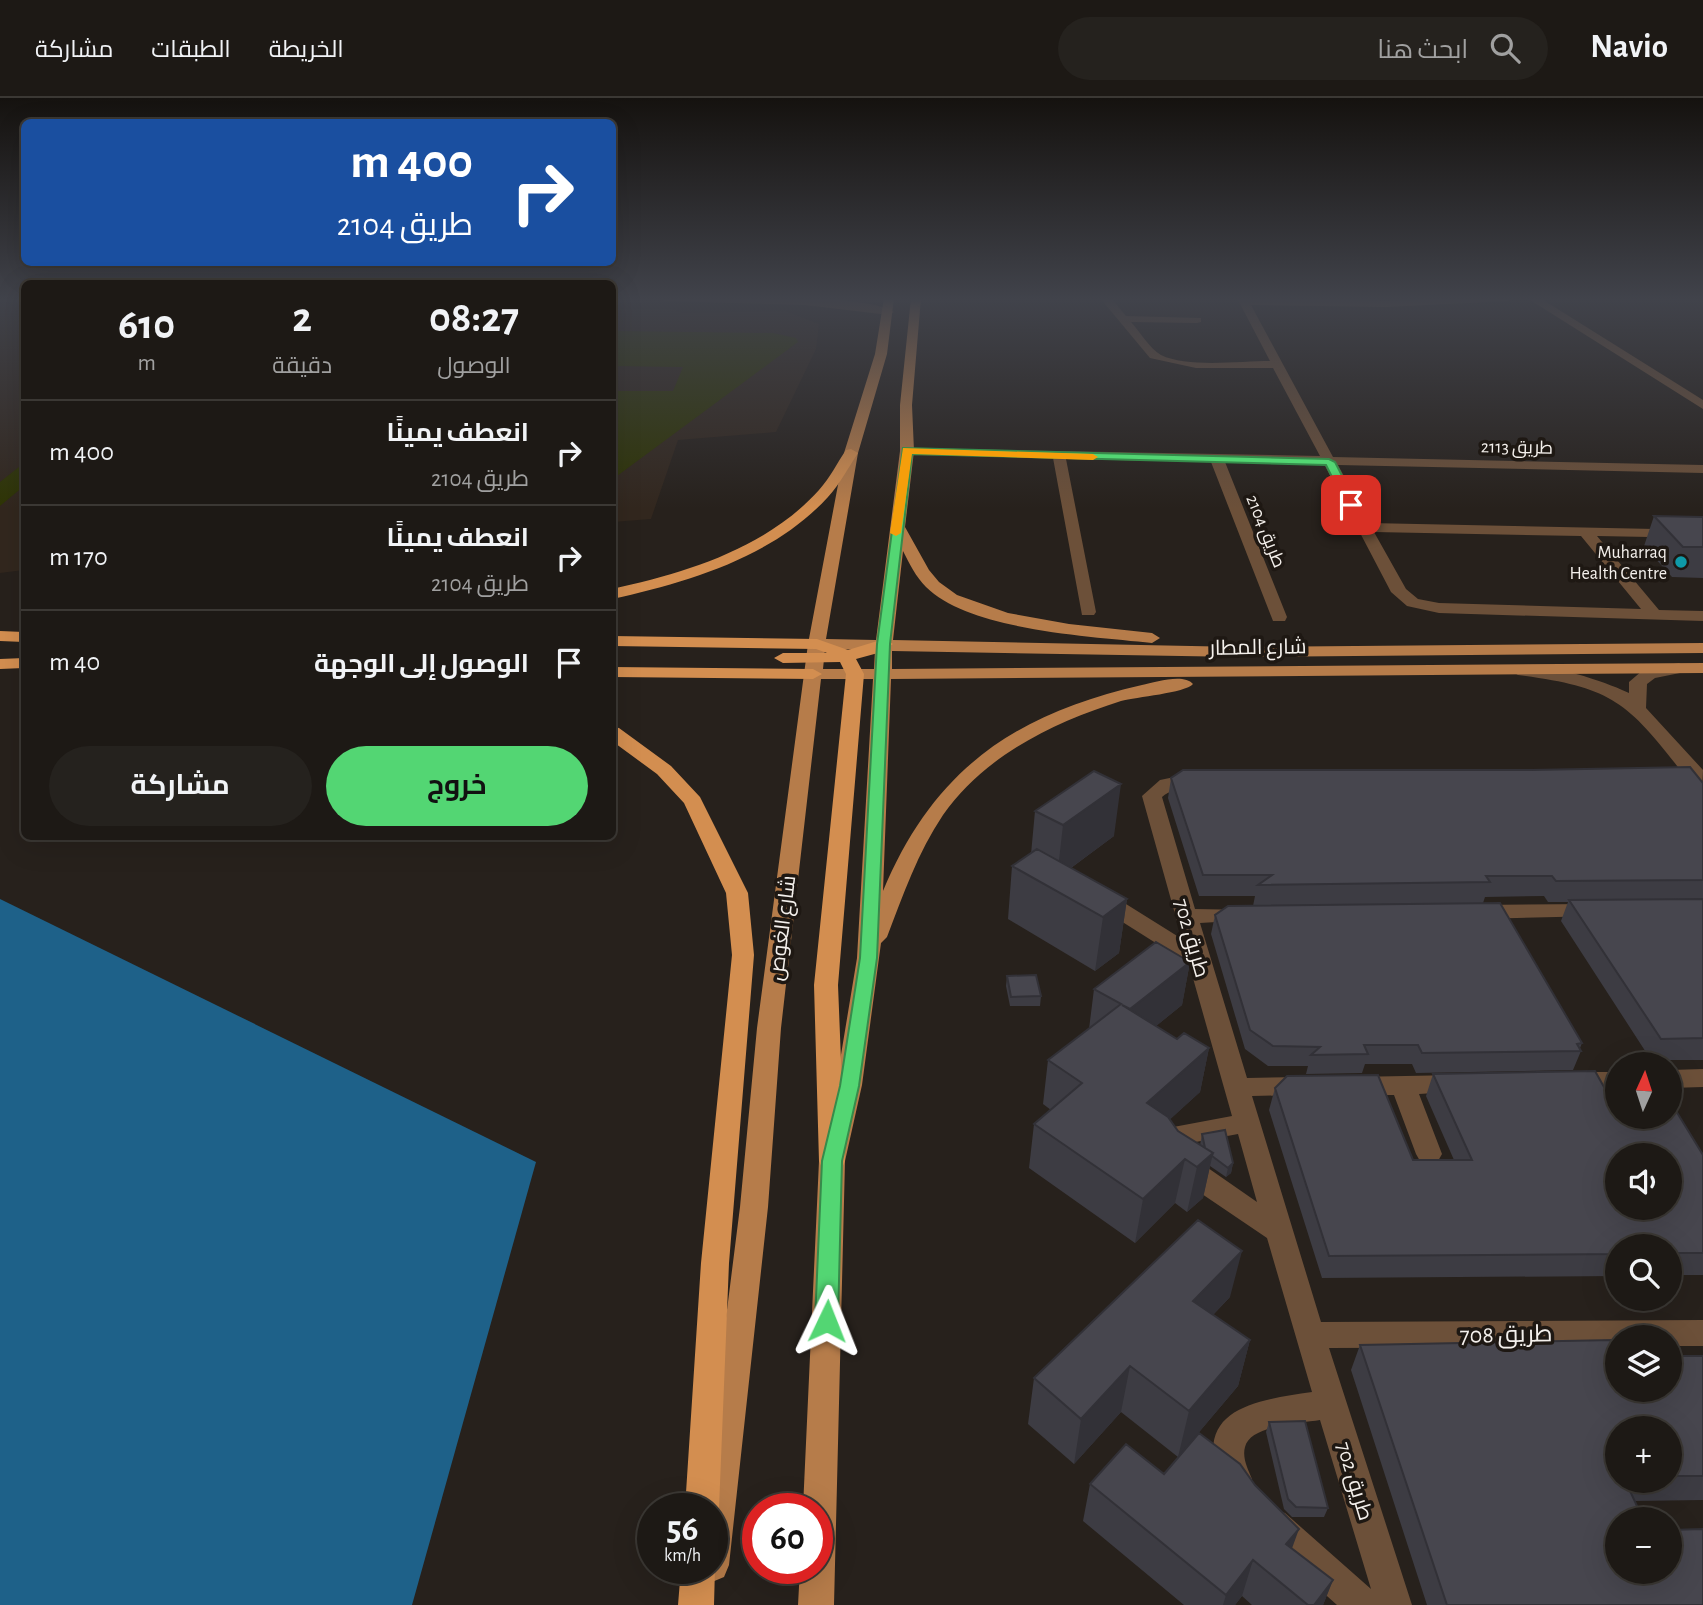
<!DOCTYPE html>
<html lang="ar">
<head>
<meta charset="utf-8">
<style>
  body { margin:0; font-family:"Alegreya Sans",Cairo,sans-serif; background:#25221e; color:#f1f3f6; direction:rtl; height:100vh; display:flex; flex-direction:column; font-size:26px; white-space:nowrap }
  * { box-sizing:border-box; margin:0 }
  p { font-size:23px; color:#a0a0a0 }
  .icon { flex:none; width:38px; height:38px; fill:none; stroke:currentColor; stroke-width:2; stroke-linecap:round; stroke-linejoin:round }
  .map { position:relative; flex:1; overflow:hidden; direction:ltr }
  .side { position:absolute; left:21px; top:182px; width:595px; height:560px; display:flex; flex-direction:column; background:#1d1915; border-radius:10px; box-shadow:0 7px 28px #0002,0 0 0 2px #3b3834; direction:rtl }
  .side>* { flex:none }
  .banner { position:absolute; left:21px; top:21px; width:595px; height:147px; border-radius:10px; box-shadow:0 7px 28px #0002,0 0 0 2px #3b3834; direction:rtl; background:#1a4fa0; color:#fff; overflow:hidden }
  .needle { width:46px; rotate:3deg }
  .tools { position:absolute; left:1605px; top:954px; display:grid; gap:14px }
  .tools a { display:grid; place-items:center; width:77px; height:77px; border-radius:50%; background:#1d1915; box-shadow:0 7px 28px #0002,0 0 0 2px #3b3834; font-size:35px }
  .speed { position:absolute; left:637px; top:1395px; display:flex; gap:14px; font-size:35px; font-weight:700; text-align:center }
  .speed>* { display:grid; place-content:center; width:91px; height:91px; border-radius:50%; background:#1d1915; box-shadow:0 7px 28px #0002,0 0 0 2px #3b3834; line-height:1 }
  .speed small { font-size:18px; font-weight:400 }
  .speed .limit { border:10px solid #d22; background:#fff; color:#111 }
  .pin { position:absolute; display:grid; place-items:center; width:60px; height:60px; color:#fff; margin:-30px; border-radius:14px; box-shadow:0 4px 10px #0006 }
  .me { position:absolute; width:77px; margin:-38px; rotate:2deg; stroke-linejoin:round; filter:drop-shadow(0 0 5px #0008) }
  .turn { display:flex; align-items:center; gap:24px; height:147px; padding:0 28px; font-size:32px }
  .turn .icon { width:91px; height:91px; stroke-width:2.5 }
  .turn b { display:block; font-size:49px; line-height:60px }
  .eta { display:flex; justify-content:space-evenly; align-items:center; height:119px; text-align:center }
  .eta b { font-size:42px; font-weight:700; line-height:49px }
  .button { display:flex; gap:14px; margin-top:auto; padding:14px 28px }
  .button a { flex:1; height:80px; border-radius:42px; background:#53d673; color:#111; font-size:28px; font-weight:700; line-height:80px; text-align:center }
  .button a+a { background:#25221e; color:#f1f3f6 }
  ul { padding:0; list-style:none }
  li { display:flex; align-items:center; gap:21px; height:105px; padding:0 28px; border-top:2px solid #3b3834 }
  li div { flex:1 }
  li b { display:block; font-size:26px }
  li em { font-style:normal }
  header { display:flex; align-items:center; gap:42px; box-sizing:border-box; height:98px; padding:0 35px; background:#1d1915; border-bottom:2px solid #3b3834 }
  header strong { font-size:33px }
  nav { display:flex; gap:38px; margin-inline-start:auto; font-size:24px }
  .search { width:490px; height:63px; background:#25221e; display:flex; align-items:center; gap:18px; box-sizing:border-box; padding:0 24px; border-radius:38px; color:#a0a0a0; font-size:26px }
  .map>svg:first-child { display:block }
  .built { fill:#32271e }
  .green { fill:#2f3505 }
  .water { fill:#1e6189 }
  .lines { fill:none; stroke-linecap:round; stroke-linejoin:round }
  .minor { fill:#6c5039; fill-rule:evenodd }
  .major { fill:#b67c4a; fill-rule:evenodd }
  .highway { fill:#d38e50; fill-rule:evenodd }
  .wall { fill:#3d3c43; fill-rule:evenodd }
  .shaded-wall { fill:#323137 }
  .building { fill:#47464e; stroke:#323137; stroke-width:2; fill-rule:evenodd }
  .route { fill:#53d673; stroke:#368b4b; stroke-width:2 }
  .slow { fill:#f59e0b }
  .culture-dot { fill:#0f9aa8; stroke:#1e1813; stroke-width:2.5 }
  .labels { text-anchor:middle; stroke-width:7; stroke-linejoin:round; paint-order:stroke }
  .far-street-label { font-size:18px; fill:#f4f0ec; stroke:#1e1813 }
  .far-poi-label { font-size:18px; fill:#f4f0ec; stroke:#1e1813; text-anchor:end }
  .street-label { font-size:21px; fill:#f4f0ec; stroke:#1e1813 }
  .near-street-label { font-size:24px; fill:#f4f0ec; stroke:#1e1813 }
</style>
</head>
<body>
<header>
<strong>Navio</strong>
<div class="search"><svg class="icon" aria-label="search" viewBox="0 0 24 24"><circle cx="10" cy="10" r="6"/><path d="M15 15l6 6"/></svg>ابحث هنا</div>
<nav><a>الخريطة</a><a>الطبقات</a><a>مشاركة</a></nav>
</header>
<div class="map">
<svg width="1703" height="1507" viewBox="0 0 1703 1507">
  <rect width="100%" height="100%" fill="#27211c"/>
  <path class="built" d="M0,202h24v270l-24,3z
    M613,211h60l9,4 103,-2 34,13 -3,25 -40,83 -98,8 -27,79 -38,3z"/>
  <path class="green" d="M613,233l160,2 23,5 2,4 -185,137 -1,-82 4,-6h57l10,-24 -70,-1z
    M24,365v23l-24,20v-24z"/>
  <path class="water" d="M0,801l536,263 -124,443h-412z"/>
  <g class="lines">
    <path class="minor" d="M659,200c42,0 207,-6 235,14l-5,3 -84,-10 -141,-4z
      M1100,200h11l15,18 75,2v4l-4,1 -66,-1c9,10 19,27 30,33 26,13 79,6 109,6l-33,-63 149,3 127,-3 -5,3 -122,6 -135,-2 82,152 370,8v8l-365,-8 31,58 334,7v8l-106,-2 62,74 44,1v10l-264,-8 -32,-7 -16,-14 -67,-128 -99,-2 62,155 -2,4h-12l-62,-159 -145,-3 30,153 -2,3h-12l-29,-157 -146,-3 -7,-4 2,-3 418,8 -47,-88h-77l-46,-10zM1374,434l207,4 60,73 -202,-6 -21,-4 -12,-10z
      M1527,200h13l163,102v9z
      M1679,565l9,5 -3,4 -30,6 -8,6 -1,24 57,62 -1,21 -7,-2 -5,-7 -27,-1 -3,-4 3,-4 18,-2c-55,-72 -73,-84 -163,-96l-9,-5c15,-17 101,13 120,23v-11l14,-12z
      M1184,677l19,2 3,4c-10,11 -29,3 -44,16l33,112 55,1 3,5 -3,5 -50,3 47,155 56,-1 9,2 4,7 -4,7 -9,2 -51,1 69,226 382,-2v26h-33v-9h-53v10l-288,1 83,257h-75l-76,-68 -5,-12 5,-12 12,-4 12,4 86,76 -51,-169c-18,3 -70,5 -75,27 -3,11 3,22 7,32l-5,11 -12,5 -12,-5c-34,-79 26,-89 89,-98l-45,-154 -96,-65 -12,-17 -2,-12 11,-16 64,-12 -43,-152 -95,-60 -3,-5 3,-5h16l72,45 -40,-143 18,-16zM1238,1036l19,68 -72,-50v-8z
      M1592,806l8,2 3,5 -3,5 -122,3 -8,-2 -3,-5 3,-5 8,-2z
      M1703,971v18l-33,1v-18z
      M1574,974h43v18h-43l-9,-2 -4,-7 4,-7z
      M1457,977l9,2 4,7 -4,7 -47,3 23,60 -4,7 -9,3 -9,-3 -4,-7 -22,-59h-41l-9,-2 -4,-7 4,-7 9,-2z"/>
    <path class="major" d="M884,200h10l-7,56 -29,99 -32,186 50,1 24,-189v-46l11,-107h10l-9,107 2,46 -9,76 24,43 10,12 18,13 51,18 61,11 83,9 8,5 -8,5c-62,-7 -181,-12 -226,-56 -10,-10 -17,-24 -23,-36l-10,89 348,7 462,-4v10l-462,4 -349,-6v18l811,-6v10l-812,6 -8,212c51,-122 132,-177 259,-206 13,-3 42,-12 51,-1 -8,9 -57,13 -72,17 -67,21 -137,55 -178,114 -25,37 -40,80 -56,122l-6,6 -19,142 -17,76 -11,444h-36l2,-37h17v-60h-14l16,-347 17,-76 21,-127 16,-279h-52l-40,349 -13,179 -39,358 -5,12 -12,5 -12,-5 -4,-9h16v-60h-10l38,-301 17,-179 51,-384 36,-191 31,-99zM825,551l50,1 -1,19h-51z"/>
    <path class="highway" d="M851,351l7,4c-10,15 -18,31 -30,44 -55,60 -139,85 -216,102v-10c74,-16 155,-41 207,-99 11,-12 18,-27 27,-40z
      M0,533l24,1v10l-24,-1z
      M612,538l205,3 31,11 36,-11 9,5 -15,9 -22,6 8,15 -26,311 7,176 -3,7 -10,3 -10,-3 -3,-7 -5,-176 32,-311 -6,-12 -57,1 -9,-5 9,-5h44l-11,-4 -204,-3z
      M24,560v10l-24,1v-10z
      M612,569l201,2 9,5 -9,5 -201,-2z
      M612,629l7,1 52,38 29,31 48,96 6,62 -25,308 -10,245 -7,12v-12h-27l16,-245 31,-308 -6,-62 -42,-90 -27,-29 -45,-33z
      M712,1463l3,7 -1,37h-36l3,-37h31z"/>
  </g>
  <path class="wall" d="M1654,418l49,1v61l-31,-1 -28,-31z
    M1171,680l532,5v277h-52l-90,-139 7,-19h-20l-4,-6 -59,1 -2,6 -230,3 2,-10h-56l-31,-98z
    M1035,713l79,25 -43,32 56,31 -8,54 -24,18 -87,-52 4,-53 19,-12z
    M1215,817l367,128 -2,5 1,3 -8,19 -157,3 -4,-9h-47l-3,9 -56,1 2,-8h-40l-23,-17 -34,-115z
    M1190,864l-8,43 -26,21 21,13 32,9 -9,44 -30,27 8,12 22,14 2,-11 31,29 -2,10 -5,4 -16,-11 -7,32 -16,14 -12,-9 -40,40 -106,-75 5,-44 17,-14 -8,-6 5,-44 41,-31 5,-40z
    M1007,878l34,20 -1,10h-30l-4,-20z
    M1433,976l171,13 99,68v120h-33v-29h-53v30l-295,2 -53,-168 6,-22 138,72h41l-28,-64z
    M1230,1199l-17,18 37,25 -12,46 -60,71 -57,-45 -47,52 -46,-40 6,-46z
    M1360,1247l257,45 86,-34v144l-69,1 -17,18 86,86h-276l-76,-235zM1670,1330v52h-53z
    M1269,1324l59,86 -4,9h-32l-8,-8 -18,-77z
    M1164,1376l128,75 41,31 -10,25h-71l-10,-9 -7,9h-51l-101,-84 7,-37z"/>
  <path class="shaded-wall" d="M1121,686l-7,52 -57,42 6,-53z
    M1127,801l-8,54 -24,18 8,-54z
    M1190,864l-8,43 -59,48 7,-44z
    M1209,950l-9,44 -61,56 8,-45z
    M1213,1055l-10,45 -16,14 10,-45z
    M1185,1061l-10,44 -40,40 8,-44z
    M1233,1065l-2,10 -5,4 2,-9z
    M1242,1153l-12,46 -48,50 11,-46z
    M1250,1242l-12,46 -60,71 11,-46z
    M1130,1268l-9,46 -47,52 7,-45z
    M1299,1431l-13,36v-21z
    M1253,1462l-11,36 -7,9h-12l3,-10z
    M1333,1482l-10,25h-9z"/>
  <path class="building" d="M1654,418l49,1v30h-20z
    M1690,669l13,16v97l-147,1 -4,-5h-66l4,6 -232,3 14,-10h-69l-32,-97 12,-8h349z
    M1094,673l27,13 -58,41 -28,-14z
    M1037,751l90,50 -24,18 -91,-51z
    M1703,801v139l-42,1 -92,-139z
    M1500,805l82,140 -5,1 4,7 -159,2 -4,-8h-54l4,9 -57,1 9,-8 -47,-1 -23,-16 -35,-115 13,-9z
    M1156,844l34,20 -60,47 -8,-4 55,34 7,-6 25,15 -62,55 21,14 10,14 35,22 -16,14 -12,-8 -42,40 -109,-75 48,-41 -34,-23 73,-56 -27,-15z
    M1036,877l5,21 -30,1 -4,-21z
    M1595,973l9,16h13v29h53v-15l33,54v98h-33v-7h-53v8l-288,2 -54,-168 12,-12 91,-1 35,85h59l-39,-86zM1617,1057h53v53h-53z
    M1225,1032l8,33 -5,5 -16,-12 1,-3 -8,-5 -3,-14z
    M1198,1122l44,31 -49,50 57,39 -61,71 -59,-45 -49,53 -47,-41z
    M1614,1242l3,6v44h53v-34h33v120h-33v-48h-53v52h8l18,39h-26v53h53v-42l33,-1v76h-256l-87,-260z
    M1305,1323l23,87 -32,-1 -8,-8 -19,-77z
    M1199,1335l41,31 15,21 44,44 -13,15 47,36 -19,25h-6l-55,-45 -27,35 -136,-111 36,-40 38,30z"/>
  <linearGradient id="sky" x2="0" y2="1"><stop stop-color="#15120f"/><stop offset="0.49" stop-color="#41434b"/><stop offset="1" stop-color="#41434b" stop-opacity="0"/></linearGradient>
  <rect width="1703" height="411" fill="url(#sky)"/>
  <path class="route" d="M903,350l426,11 6,3 22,43 -10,2 -21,-42 -414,-11 -22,190 -13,314 -18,128 -17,75 -4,160 -3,7 -8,3 -9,-3 -3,-7 7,-160 18,-75 20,-128 17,-314z"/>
  <path class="slow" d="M903,350l190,6 5,3 -5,3 -181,-6 -11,79 -5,3 -6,-3z"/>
  <circle class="culture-dot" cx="1681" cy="464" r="7"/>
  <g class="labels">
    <g class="far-street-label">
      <text transform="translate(1517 349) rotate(1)" y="6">طريق 2113</text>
      <text transform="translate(1266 433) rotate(68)" y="6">طريق 2104</text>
    </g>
    <g class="far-poi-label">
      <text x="1667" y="460">Muharraq<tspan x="1667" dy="21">Health Centre</tspan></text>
    </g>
    <g class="street-label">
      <text transform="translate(1258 549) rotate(-1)" y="7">شارع المطار</text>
      <text transform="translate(782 830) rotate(-83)" y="7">شارع الغوص</text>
      <text transform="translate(1192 840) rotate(74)" y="7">طريق 702</text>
      <text transform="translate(1355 1383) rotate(73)" y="7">طريق 702</text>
    </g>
    <g class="near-street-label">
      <text transform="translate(1506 1236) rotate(-1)" y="8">طريق 708</text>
    </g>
  </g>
</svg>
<div class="tools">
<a><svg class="needle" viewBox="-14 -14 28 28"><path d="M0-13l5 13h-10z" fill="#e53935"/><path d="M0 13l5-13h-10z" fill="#a0a0a0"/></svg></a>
<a><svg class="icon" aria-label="sound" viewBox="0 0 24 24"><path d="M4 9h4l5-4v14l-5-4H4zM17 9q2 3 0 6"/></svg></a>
<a><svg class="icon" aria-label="search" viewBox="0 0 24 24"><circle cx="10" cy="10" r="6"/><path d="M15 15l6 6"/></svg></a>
<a><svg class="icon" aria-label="layers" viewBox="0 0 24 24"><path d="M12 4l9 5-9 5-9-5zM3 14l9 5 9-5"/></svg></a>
<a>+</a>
<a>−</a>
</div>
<div class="speed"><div>56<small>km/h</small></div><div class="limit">60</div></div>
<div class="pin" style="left:1351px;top:407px;background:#d93025"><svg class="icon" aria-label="arrive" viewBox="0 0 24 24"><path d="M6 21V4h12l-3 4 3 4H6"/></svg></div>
<svg class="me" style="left:827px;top:1223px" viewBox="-20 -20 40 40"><path d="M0-17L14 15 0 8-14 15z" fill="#53d673" stroke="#fff" stroke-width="4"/></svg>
<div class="banner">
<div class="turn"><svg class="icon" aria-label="right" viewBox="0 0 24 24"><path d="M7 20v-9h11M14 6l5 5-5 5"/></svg><div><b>400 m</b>طريق 2104</div></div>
</div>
<section class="side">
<div class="eta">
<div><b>08:27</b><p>الوصول</p></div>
<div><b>2</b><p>دقيقة</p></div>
<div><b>610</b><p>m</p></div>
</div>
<ul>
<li><svg class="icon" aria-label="right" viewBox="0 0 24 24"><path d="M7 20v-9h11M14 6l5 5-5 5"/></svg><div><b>انعطف يمينًا</b><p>طريق 2104</p></div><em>400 m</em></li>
<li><svg class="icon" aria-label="right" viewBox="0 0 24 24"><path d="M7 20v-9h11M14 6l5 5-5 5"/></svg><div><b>انعطف يمينًا</b><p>طريق 2104</p></div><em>170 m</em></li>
<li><svg class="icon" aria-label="arrive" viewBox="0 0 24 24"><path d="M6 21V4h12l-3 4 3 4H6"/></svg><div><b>الوصول إلى الوجهة</b></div><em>40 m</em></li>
</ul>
<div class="button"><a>خروج</a><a>مشاركة</a></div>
</section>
</div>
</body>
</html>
